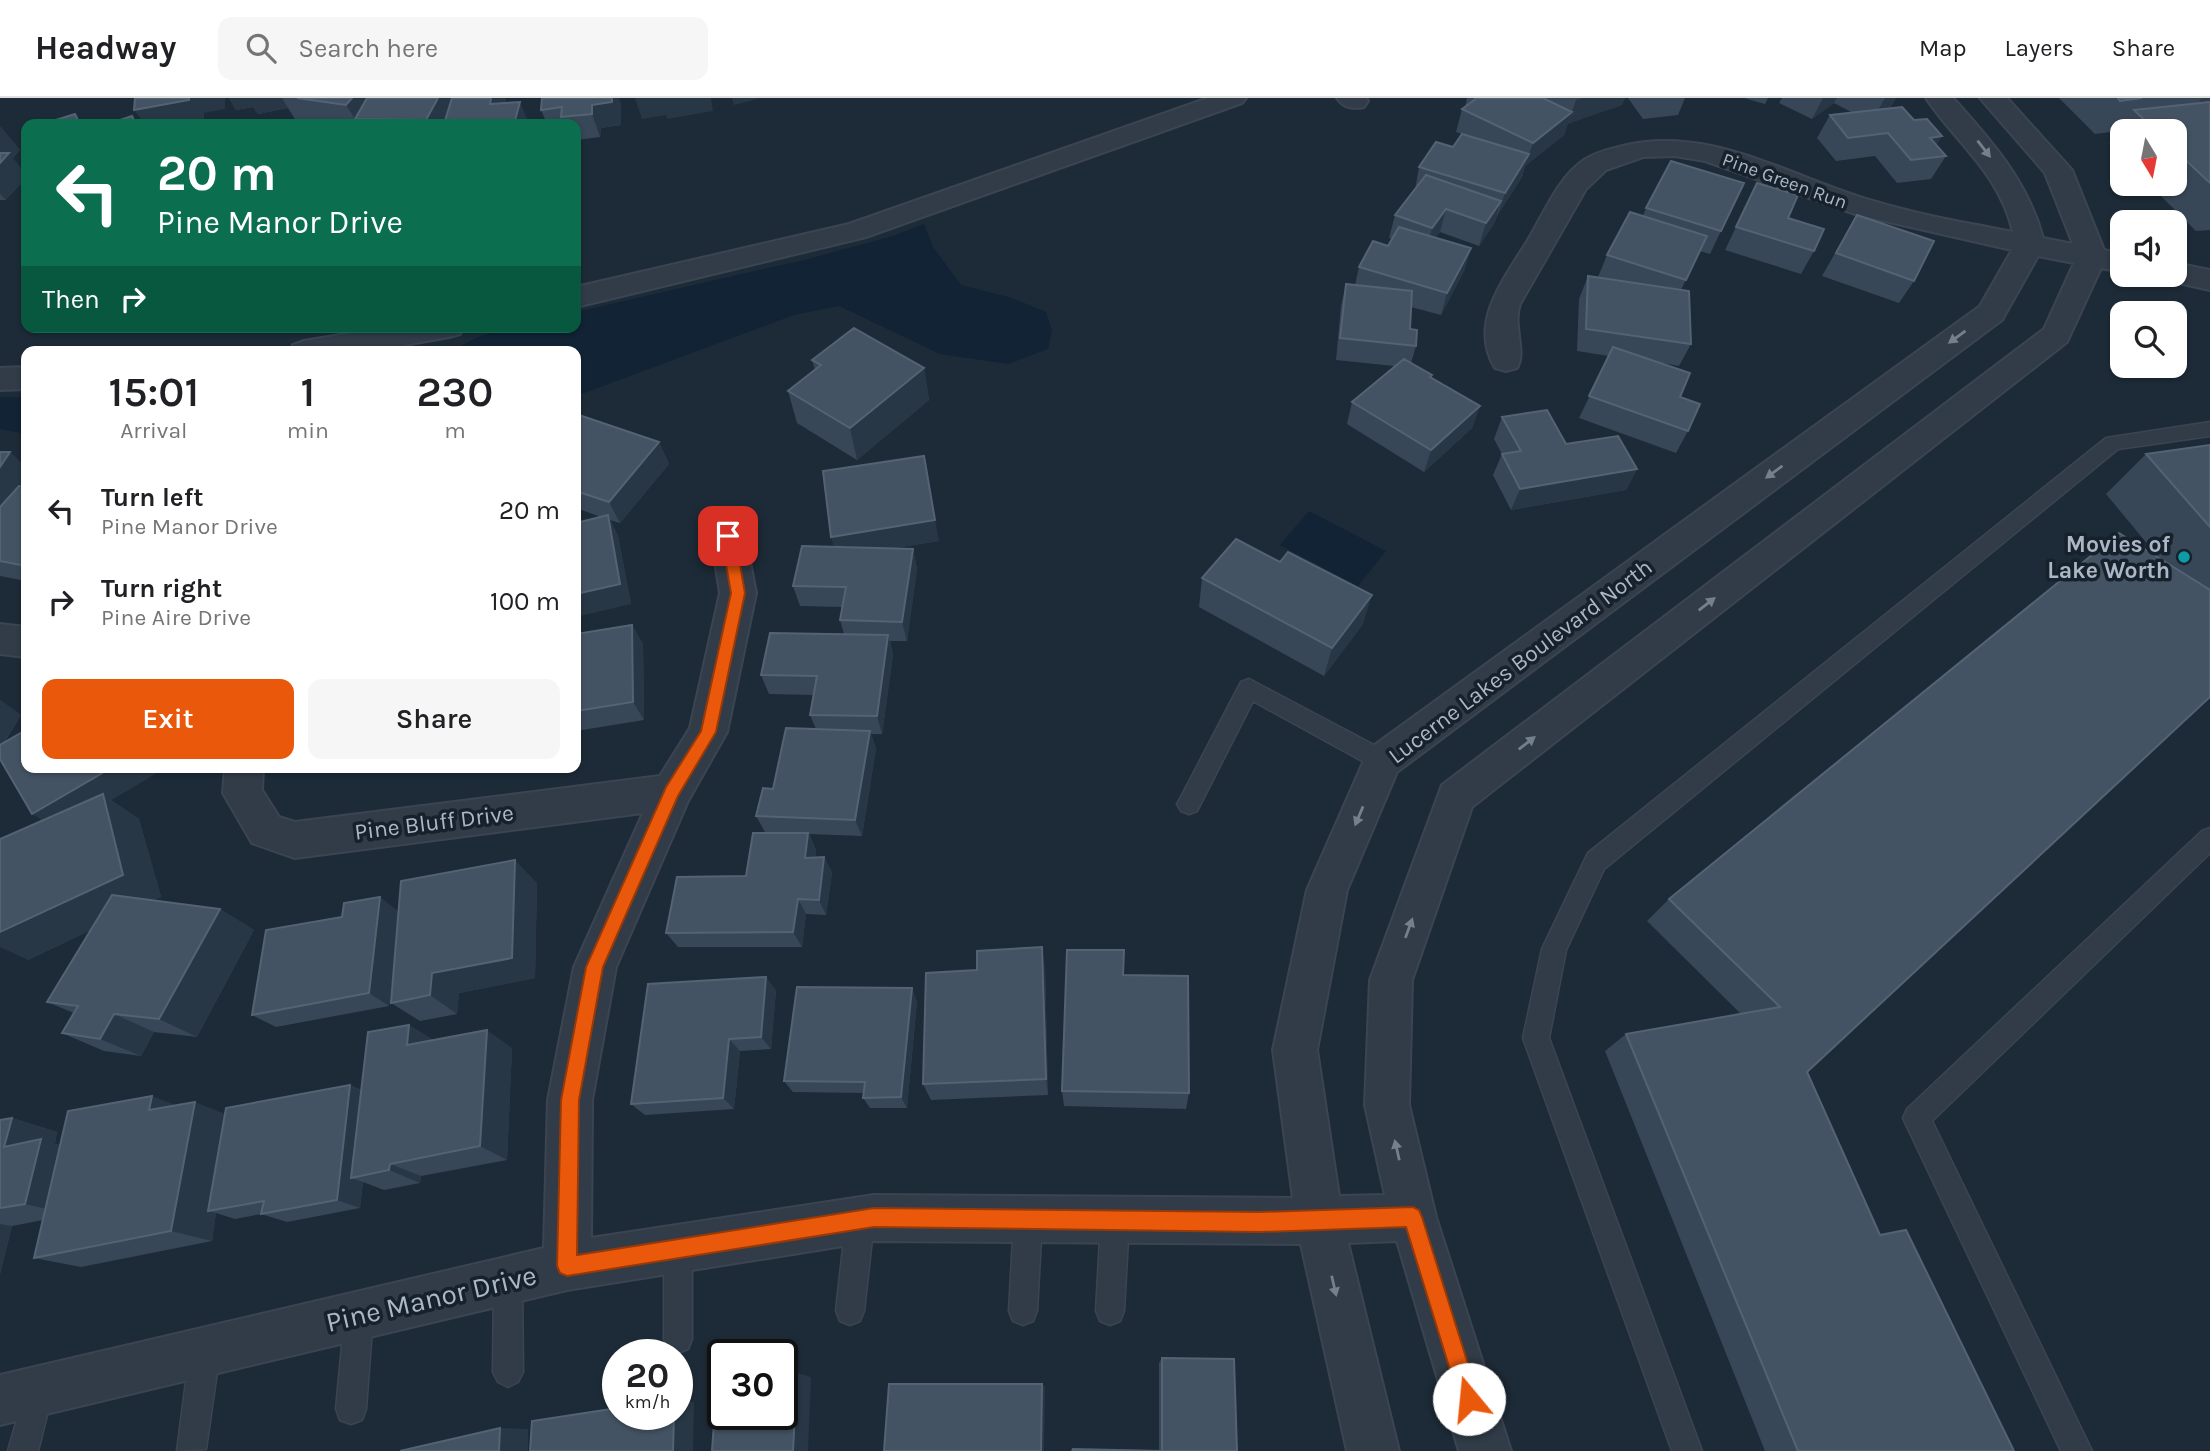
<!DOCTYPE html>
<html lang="en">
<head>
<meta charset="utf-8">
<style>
  body { margin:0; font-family:Karla,sans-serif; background:#f6f6f6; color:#202124; height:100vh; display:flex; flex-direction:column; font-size:26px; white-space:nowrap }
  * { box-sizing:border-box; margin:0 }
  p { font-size:23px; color:#757577 }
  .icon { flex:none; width:38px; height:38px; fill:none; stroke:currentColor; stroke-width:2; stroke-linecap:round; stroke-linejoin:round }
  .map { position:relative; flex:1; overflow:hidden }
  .details { position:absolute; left:21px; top:248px; width:560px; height:427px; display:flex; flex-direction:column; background:#fff; border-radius:14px; box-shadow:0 2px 5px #0004 }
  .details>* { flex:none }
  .banner { position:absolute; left:21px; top:21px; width:560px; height:214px; border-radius:14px; box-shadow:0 2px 5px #0004; background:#0b6e4f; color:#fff; overflow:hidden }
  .needle { width:46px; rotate:170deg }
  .tools { position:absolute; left:2110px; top:21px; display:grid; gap:14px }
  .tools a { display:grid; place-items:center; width:77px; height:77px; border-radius:14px; background:#fff; box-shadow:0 2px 5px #0004; font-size:35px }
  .speed { position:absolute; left:602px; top:1241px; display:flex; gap:14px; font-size:35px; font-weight:700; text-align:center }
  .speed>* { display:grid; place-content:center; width:91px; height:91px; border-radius:50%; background:#fff; box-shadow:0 2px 5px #0004; line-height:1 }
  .speed small { font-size:18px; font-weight:400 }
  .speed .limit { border:4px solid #111; border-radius:10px; background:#fff; color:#111 }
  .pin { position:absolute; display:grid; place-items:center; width:60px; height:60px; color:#fff; margin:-30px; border-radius:14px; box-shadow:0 4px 10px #0006 }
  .me { position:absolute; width:77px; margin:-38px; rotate:343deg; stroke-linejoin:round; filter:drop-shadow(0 0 5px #0008) }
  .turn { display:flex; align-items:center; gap:24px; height:147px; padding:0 21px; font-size:32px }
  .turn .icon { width:91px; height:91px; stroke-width:2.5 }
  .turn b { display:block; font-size:49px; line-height:60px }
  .then { display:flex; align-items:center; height:66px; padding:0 21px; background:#0003; gap:14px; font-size:26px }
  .eta { display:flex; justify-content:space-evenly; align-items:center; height:119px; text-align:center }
  .eta b { font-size:42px; font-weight:600; line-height:49px }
  .button { display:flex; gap:14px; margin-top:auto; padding:14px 21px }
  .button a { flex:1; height:80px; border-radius:14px; background:#ea580c; color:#fff; font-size:28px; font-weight:600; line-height:80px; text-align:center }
  .button a+a { background:#f6f6f6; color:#202124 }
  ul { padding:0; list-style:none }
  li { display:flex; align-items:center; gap:21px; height:91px; padding:0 21px }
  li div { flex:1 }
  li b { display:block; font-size:26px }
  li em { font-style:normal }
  header { display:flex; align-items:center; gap:42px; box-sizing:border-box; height:98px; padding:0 35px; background:#fff; border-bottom:2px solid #e0e0e0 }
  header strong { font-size:33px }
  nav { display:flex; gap:38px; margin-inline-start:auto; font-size:24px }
  .search { width:490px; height:63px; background:#f6f6f6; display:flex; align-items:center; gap:18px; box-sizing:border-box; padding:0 24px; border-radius:14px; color:#757577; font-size:26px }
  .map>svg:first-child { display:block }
  .water { fill:#112335 }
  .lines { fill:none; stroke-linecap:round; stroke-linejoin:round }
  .service-casing { stroke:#3b4552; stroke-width:3 }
  .minor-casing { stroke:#3b4552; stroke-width:4 }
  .service { fill:#313c48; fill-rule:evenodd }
  .minor { fill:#313c48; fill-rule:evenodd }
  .wall { fill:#384757 }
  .shaded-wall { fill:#283746 }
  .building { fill:#445363; stroke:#546373; stroke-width:2 }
  .oneway { fill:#74808d }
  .route { fill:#ea580c; stroke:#983908; stroke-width:2 }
  .culture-dot { fill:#0f9aa8; stroke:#17212c; stroke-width:2.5 }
  .labels { text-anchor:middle; stroke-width:7; stroke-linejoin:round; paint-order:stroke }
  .far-street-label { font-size:19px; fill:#abb7c6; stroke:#17212c }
  .poi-label { font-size:23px; font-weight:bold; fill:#abb7c6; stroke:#17212c; text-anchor:end }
  .street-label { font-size:23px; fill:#abb7c6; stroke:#17212c }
  .near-street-label { font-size:28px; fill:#abb7c6; stroke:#17212c }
</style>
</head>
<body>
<header>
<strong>Headway</strong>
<div class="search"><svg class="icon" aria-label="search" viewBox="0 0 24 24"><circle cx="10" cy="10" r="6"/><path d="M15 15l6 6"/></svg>Search here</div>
<nav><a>Map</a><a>Layers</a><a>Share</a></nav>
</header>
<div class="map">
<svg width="2210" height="1353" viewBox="0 0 2210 1353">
  <rect width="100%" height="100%" fill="#1d2b38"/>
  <path class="water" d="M924,126l9,23 28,38 48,12 37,15 6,18 -4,19 -40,15 -68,-10 -101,-48 -45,9 -218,81v-44h-124c41,-29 76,-25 124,-25v-15l232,-53 85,-23z
    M0,299h26v37l-26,-5z
    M1309,413l77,40 -28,35 -78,-41z"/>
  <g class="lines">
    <g class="service-casing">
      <path id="service" d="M2210,324v14l-92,13 -514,420 -38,81 -17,88 153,413h-30l-149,-413 19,-89 46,-96 518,-415z
        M1249,581l142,75 3,7 -3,7 -8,3 -8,-3 -122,-67 -56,110 -8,3 -8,-3 -4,-7 4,-7 60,-115z
        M2210,730v25l-278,268 160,330h-31l-158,-333 4,-9 295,-278z
        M1028,1108l10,4 4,10 -5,91 -4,10 -10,4 -10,-4 -4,-10 5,-91 4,-10z
        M1115,1108l10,4 4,10 -5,91 -4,10 -10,4 -10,-4 -4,-10 5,-91 4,-10z
        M860,1109l10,4 4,10 -10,90 -4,10 -10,4 -10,-4 -4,-10 10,-90 4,-10z
        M678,1137l10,4 4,10v90l-4,10 -10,4 -10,-4 -4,-10v-90l4,-10z
        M508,1168l10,4 4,10 1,92 -5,10 -10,5 -10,-5 -5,-10 1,-92 4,-10z
        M359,1203l10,4 4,10 -7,94 -4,11 -11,4 -11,-4 -4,-11 9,-94 4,-10z
        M205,1238l10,5 5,10 -14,98 -29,2 13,-100 5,-10z
        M38,1278l10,5 5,10 -15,60h-30l20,-70z"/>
    </g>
    <g class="minor-casing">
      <path id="minor" d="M1208,0h38l-4,5 -376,134 -290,70v-20l273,-63z
        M1337,0h29l2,3 -4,6c-11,2 -20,1 -27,-9z
        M1926,0h27c38,42 75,84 90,140l30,6 -28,-71 -65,-75h27l65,72 32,80 19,4v18l-22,-4 -34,74 -595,465 -60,173 -3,125 27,112 75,234h-52l-62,-210 -49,2 51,208h-52l-46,-207 -427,-3 -307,49 -567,135v-50l544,-127 4,-148 26,-133 69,-154 -348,45 -43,-15 -29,-50 2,-25h38l-1,22 17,27 16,5 365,-46 30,-48 30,-135 -9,-57 5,-9 12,-4 12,4 5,9 11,57 -29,139 -39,69 -72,166 -24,133 -1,138 283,-43 419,3 -20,-148 34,-160 62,-141 611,-443 32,-56 -154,-35 -153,-54 -30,-5 -32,1 -37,13 -20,19 -66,115c-8,22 7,47 -3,64l-11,3 -11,-3c-25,-42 4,-82 26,-117 21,-30 32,-69 63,-91 11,-7 22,-10 35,-13 89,-24 171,30 254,54 46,14 93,22 140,31 -14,-59 -55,-87 -87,-134zM2038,158l36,7 -30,66 -602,456 -72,195 -5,125 20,90 -46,1 -22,-146 30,-160 50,-118 605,-452z
        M2196,0h14v9l-9,-3z
        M2175,165l35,7v20l-45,-10 -3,-5h13z
        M387,229h77l-4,7 -11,3 -83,15h-77l4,-7 11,-4z
        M26,269v22l-26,1v-22z
        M0,526l26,3v30l-26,-3z"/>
    </g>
    <use href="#service" class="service"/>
    <use href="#minor" class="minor"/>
  </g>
  <path class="wall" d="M229,0h276l2,5 22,21h-195l-39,-5 -7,-11 -30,6 -5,-7 -17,3z
    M542,0l79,5v22l-20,3 -1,9 -24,3v-16h-29l-6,-14z
    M1467,0h158l-3,7 -54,18 -4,12 -39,31 -3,11 -25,39 -3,8 -15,22 -39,-14 -5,6 36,10 -7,23 -23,44 -30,-8 -1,22 6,17 -5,17 20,14 49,29 -8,22 -48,44 -77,-48 5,-22 42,-36 -58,-6 5,-54 5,-22 9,1 4,-18 29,-21 4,-7 -3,-1 6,-23 20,-25 4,-23 34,-20 9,-13 -6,-2 6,-23 3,-2z
    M1628,0h57l-7,17 -35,4z
    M1744,0h24l-3,6z
    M1782,0h114l-6,10 47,37 9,11 -15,23 -34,4 -22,-27 -39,5 -19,-23 13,-23 23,-2 -19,-10 -22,16 -33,-16z
    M2059,0h143l-4,5 12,-1v128l-14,1 -47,-47h26v-53h-52v27l-14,-14 9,-13 -23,3z
    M0,29l20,23 -7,8 -7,42h-6z
    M1757,85l31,35 26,33 -13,23 -76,-24z
    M1646,110l75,23 -11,23 -10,-3 -19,39 10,54 -12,22 -17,-3 18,34 8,34 -12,22 -97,-35 30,-62 -32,-5 2,-52 9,-23 10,1 9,-22 36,-39z
    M1857,117l57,66 -15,22 -77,-27z
    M812,262l112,8 5,32 -72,60 -60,-37 -9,-32 27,-21z
    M576,316l83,28 10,22 -49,59 -10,-3 8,16 13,68 -30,-87 -25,-9z
    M1502,319l64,27 71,25 -11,21 -115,20 -18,-35 9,-21 -8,-15z
    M2210,347v252l-403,375 73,163 134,216h-249l-160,-400 21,-17 115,-20 -94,-93 22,-22 490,-341 -53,-64 40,-40z
    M0,354l25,35h1v94l-26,-5z
    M939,443l-45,7 19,1 4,20 -10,72h-17l3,14 -11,79h-11l5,15 -14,87 -53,-2 7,16 -1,8 9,-1 8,16 -6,42 -20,-1 -4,33h-124l-12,-14 80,-57 43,-43 -24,-1 -9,-16 17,-27 43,-60 -6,-14 4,-20 -45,-1 -8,-19 83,-41 -4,-14 2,-13 -42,-1 -7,-20 41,-39z
    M1280,464l83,62 -39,52 -125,-69 3,-29z
    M632,527l11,19 1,76 -68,11v-97z
    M0,602l21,15 -17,28 22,25 137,1 -52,31 28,19 22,78 -7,3 66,9 34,21 -57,107 -43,-5 -13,24 -37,-5 -42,-18 12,-20 -27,-11 44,-72 -63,30 14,-139 -42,-62z
    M537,785l-2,95 -76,15 -2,21 -37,7 -29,-18 7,-77 -9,80 -113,21 -24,-12 147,-103z
    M1045,869l3,128 -117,5 -8,-16 54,-114z
    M776,892l-5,59 -31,2 -6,58 -89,6 -14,-11z
    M917,903l-10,107h-37l-7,-10 1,-5 -71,-1 -9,-11z
    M409,927l24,15 79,8 -5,112 -86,16 -1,7 -36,7 -21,-8 -3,26 -73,14 -26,-8 -26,5 -19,-6 -4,28 -131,26 -47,-9 9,-38 -31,6 -12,48v-154l12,-2 45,14 -2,12 5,1 116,-40 49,9 125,-29 11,5z
    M1062,993l127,2 -3,16 -122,-3z
    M1162,1260l75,93h-78v-88z"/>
  <path class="shaded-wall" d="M189,0h36v11l-21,4v10l-7,1h-52l-11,-14z
    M229,0h53l6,10 -30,6 -5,-7 -17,3z
    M352,0h33l-30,21 3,5 -12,-19z
    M438,0h16l-7,26h-18l-3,-4z
    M491,0h14l2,5 -17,1z
    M612,0h7l2,5v22l-20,3 -1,9 -8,-23v-9z
    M635,0h76l2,13 -46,8 -1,-4 -24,4z
    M732,0h29l-27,7z
    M1583,0h42l-3,7 -54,19 8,-24z
    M1823,0h14l-3,5 -22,16z
    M1885,0h11l-6,10 -19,14z
    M520,4l9,22h-15z
    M1572,14l-8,23 -39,31 -3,11 -25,39 8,-23 24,-39 4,-11z
    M1,29l19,23 -7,8 13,16v5l-20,21 -6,-6v-65z
    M1942,38l-13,22 1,-20z
    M1501,103l-7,23 -15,22 7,-23z
    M1446,111l-6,23 -14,19 6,-23z
    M1471,150l-7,23 -23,44 6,-22z
    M924,270l5,32 -72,60 -7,-32z
    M1480,308l-8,22 -48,44 7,-22z
    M659,344l10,22 -49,59 -11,-21z
    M10,354l16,15v17l-26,39v-56z
    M924,358l15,85 -102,16 -6,-20z
    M1637,371l-11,21 -115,20 9,-21z
    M608,417l10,21 13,68 -55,13v-23z
    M913,451l4,20 -10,72 -5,-19z
    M1372,497l-9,29 -39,52 8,-28z
    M632,527l11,19 1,76 -11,-18z
    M888,537l5,20 -11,79 -5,-18z
    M0,602l21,15 -21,33z
    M870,633l6,18 -14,87 -7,-16z
    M111,670l52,1 -52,31 28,19 22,78 -133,63 -28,-13v-15l60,-101 -28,-17z
    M808,735l8,17 -3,23 -8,-15z
    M824,759l8,16 -6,42 -7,-15z
    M515,762l22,23 -2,95 -76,15 -2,21 -27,-19 2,-22z
    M380,799l19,15 -10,94 -20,-13z
    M798,801l8,15 -4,33 -9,-15z
    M220,811l34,21 -57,107 -38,-18z
    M1042,849l3,20 3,128 -2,-16z
    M766,879l10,13 -5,59 -10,-12z
    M912,890l5,13 -10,107 -6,-11z
    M114,916l40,18 -13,24 -41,-17z
    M409,927l28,17 -30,3z
    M487,932l25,18 -5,112 -27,-14z
    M729,941l11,12 -6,58 -11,-11z
    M350,987l22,11 -21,82 12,4 -3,26 -23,-8z
    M152,998l39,15 -42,-1z
    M195,1004l38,15 -25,94 8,2 -4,28 -41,-10z
    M12,1020l45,14 -2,12 31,9 -14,62 -47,-11 -21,-57z
    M390,1066l31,12 -1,7 -31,-13z
    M0,1126l12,2 -12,48z
    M797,1275l14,4 -3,74h-15z
    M1042,1286l3,3 -1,64h-3z
    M677,1301l17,3 -1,49h-20l1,-37h3z
    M500,1330l28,1v22h-29z"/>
  <path class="building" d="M135,0h54v2l-55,10z
    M297,0h55l-6,7z
    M367,0h71l-12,22 -71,-1z
    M452,0h39l-1,6 30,-2 -6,22h-70z
    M542,0h70v4l-20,3v9l-31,3 1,-10 -21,3z
    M1477,0h66l29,14 -39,31 -71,-34z
    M2118,0h24l-22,3z
    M2210,4v81l-35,-33v-19h-19l-22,-21z
    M1902,9l12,13 13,-1 15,17 -12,2 16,18 -35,4 -23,-27 -40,5 -18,-23z
    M75,16l5,10h-37z
    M132,18l4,8h-28z
    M1462,36l67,20 -24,39 -86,-26 17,-25 17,5z
    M0,55h9l-9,10z
    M1671,63l73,22 -23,48 -75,-23z
    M1426,77l75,26 -15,22 -40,-14 -14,19 -37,-13z
    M1757,85l41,12 -10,23 36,11 -10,22 -78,-24z
    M1630,114l77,24 -21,44 -79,-25z
    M1857,117l77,26 -20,40 -78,-28z
    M1399,129l72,21 -24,45 -88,-26 14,-26 15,5z
    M1588,178l101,15 2,53 -105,-15z
    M1346,186l66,7 -2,38 7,1 -1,16 -76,-8z
    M854,230l70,40 -74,60 -62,-37 33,-26 -9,-5z
    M1613,249l77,26 -10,24 20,7 -12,27 -99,-35z
    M1404,261l28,16 -2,2 50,29 -49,44 -79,-48z
    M1547,312l19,34 52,-8 19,33 -117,20 -18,-35 19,-3 -19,-34z
    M576,316l83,28 -50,60 -33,-11z
    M2210,347v82l-64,-73z
    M0,354h10l-10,15z
    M924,358l11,64 -104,17 -8,-66z
    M19,388l7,1v79l-26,-5v-54z
    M608,417l12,69 -44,10v-71z
    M2119,435l91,57v107l-403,375 73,163 26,-5 108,221h-216l-172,-417 154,-27 -111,-108z
    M1236,441l44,23 8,-10 84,43 -40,53 -130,-70z
    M802,448l111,3 -11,73 -62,-2 6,-33 -53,-1z
    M632,527l1,77 -57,9v-77z
    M770,535l118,2 -11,81 -67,-1 7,-39 -56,-1z
    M786,630l84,3 -15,89 -99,-4 7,-28 10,1z
    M26,632v38h85l-79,46 -32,-55v-14z
    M103,696l20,81 -123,57v-93z
    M753,735h55l-3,25 19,-1 -5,43 -21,-1 -5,33 -127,1 11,-56 69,-1z
    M515,762l-3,98 -80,15 -2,22 -39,8 10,-122z
    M112,797l108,14 -61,110 -45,-5 -14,25 -38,-6 16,-27 -31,-4z
    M380,799l-11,96 -117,22 14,-85 76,-13 2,-14z
    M1042,849l4,132 -123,5 3,-111 51,-3v-19z
    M1067,852h57l-1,25 65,1 1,117 -127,-2z
    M766,879l-5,60 -32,2 -6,59 -92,6 17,-120z
    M797,889l115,1 -11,109 -38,1 2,-16 -81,-1z
    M409,927l-2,20 80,-15 -7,116 -90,18 -1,6 -38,8 17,-146z
    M350,987l-13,115 -76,14 3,-13 -56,10 18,-103z
    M152,998l-3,14 46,-8 -24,129 -137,27 34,-147z
    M12,1020l-8,29 37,-8 -16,65 -25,4v-88z
    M1162,1260l72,1 3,92h-165l1,-2 89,2z
    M797,1275l-4,78h-81l5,-72h6v35h59v-40z
    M889,1286h153l-1,67h-157z
    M618,1310v6h56l-1,37h-143l2,-30z
    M500,1330l-1,23h-99z"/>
  <defs><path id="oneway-solid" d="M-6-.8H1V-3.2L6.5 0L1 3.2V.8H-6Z" transform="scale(1.75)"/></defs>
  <g class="oneway">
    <use href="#oneway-solid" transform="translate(1984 51) rotate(52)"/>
    <use href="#oneway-solid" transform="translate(1957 239) rotate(144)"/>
    <use href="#oneway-solid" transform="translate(1774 374) rotate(144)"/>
    <use href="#oneway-solid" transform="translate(1707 506) rotate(-38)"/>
    <use href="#oneway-solid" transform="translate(1527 645) rotate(-38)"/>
    <use href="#oneway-solid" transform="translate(1359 718) rotate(113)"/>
    <use href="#oneway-solid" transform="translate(1409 830) rotate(-70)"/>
    <use href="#oneway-solid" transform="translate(1397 1052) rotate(-103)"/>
    <use href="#oneway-solid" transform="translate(1334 1188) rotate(77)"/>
  </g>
  <path class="route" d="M728,433l7,5 10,57 -29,139 -38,64 -75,171 -24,133 -2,155 297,-47 386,4 153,-5 6,3 3,7 57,182 -3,7 -7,3 -7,-3 -3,-7 -53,-172 -146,5 -386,-5 -307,49 -7,-3 -3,-7 4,-166 25,-133 80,-180 35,-56 30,-138 -10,-57z"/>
  <circle class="culture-dot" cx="2184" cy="459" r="7"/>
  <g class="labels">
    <g class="far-street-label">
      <text transform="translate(1785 82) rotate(20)" y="7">Pine Green Run</text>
    </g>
    <g class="poi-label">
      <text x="2170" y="454">Movies of<tspan x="2170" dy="26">Lake Worth</tspan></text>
    </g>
    <g class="street-label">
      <text transform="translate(1520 563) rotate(-37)" y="8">Lucerne Lakes Boulevard North</text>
      <text transform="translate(434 724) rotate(-7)" y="8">Pine Bluff Drive</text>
    </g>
    <g class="near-street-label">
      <text transform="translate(431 1200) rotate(-13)" y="10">Pine Manor Drive</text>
    </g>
  </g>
</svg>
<div class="tools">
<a><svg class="needle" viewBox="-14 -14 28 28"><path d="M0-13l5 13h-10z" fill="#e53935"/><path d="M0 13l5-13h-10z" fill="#757577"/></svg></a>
<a><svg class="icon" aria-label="sound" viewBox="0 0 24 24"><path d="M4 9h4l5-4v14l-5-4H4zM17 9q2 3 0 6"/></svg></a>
<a><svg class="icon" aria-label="search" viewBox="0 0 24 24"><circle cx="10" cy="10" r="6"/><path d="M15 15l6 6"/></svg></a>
</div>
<div class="speed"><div>20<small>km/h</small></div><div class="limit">30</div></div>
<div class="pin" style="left:728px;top:438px;background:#d93025"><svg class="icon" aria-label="arrive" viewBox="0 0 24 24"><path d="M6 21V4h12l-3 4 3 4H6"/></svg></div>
<svg class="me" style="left:1469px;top:1301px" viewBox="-20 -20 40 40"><circle r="19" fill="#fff"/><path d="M0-13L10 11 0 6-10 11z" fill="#ea580c"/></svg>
<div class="banner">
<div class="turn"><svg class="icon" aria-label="left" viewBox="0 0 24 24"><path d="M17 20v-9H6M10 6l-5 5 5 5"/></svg><div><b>20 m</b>Pine Manor Drive</div></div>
<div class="then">Then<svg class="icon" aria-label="right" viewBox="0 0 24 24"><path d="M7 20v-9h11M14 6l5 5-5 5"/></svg></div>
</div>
<section class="details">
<div class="eta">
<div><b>15:01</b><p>Arrival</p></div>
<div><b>1</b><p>min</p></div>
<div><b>230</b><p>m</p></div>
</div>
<ul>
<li><svg class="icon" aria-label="left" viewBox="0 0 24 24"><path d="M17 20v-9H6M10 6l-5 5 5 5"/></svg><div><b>Turn left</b><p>Pine Manor Drive</p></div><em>20 m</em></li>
<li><svg class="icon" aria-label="right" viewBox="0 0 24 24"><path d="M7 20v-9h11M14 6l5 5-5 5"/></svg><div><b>Turn right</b><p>Pine Aire Drive</p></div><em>100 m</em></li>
</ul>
<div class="button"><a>Exit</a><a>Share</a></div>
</section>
</div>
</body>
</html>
